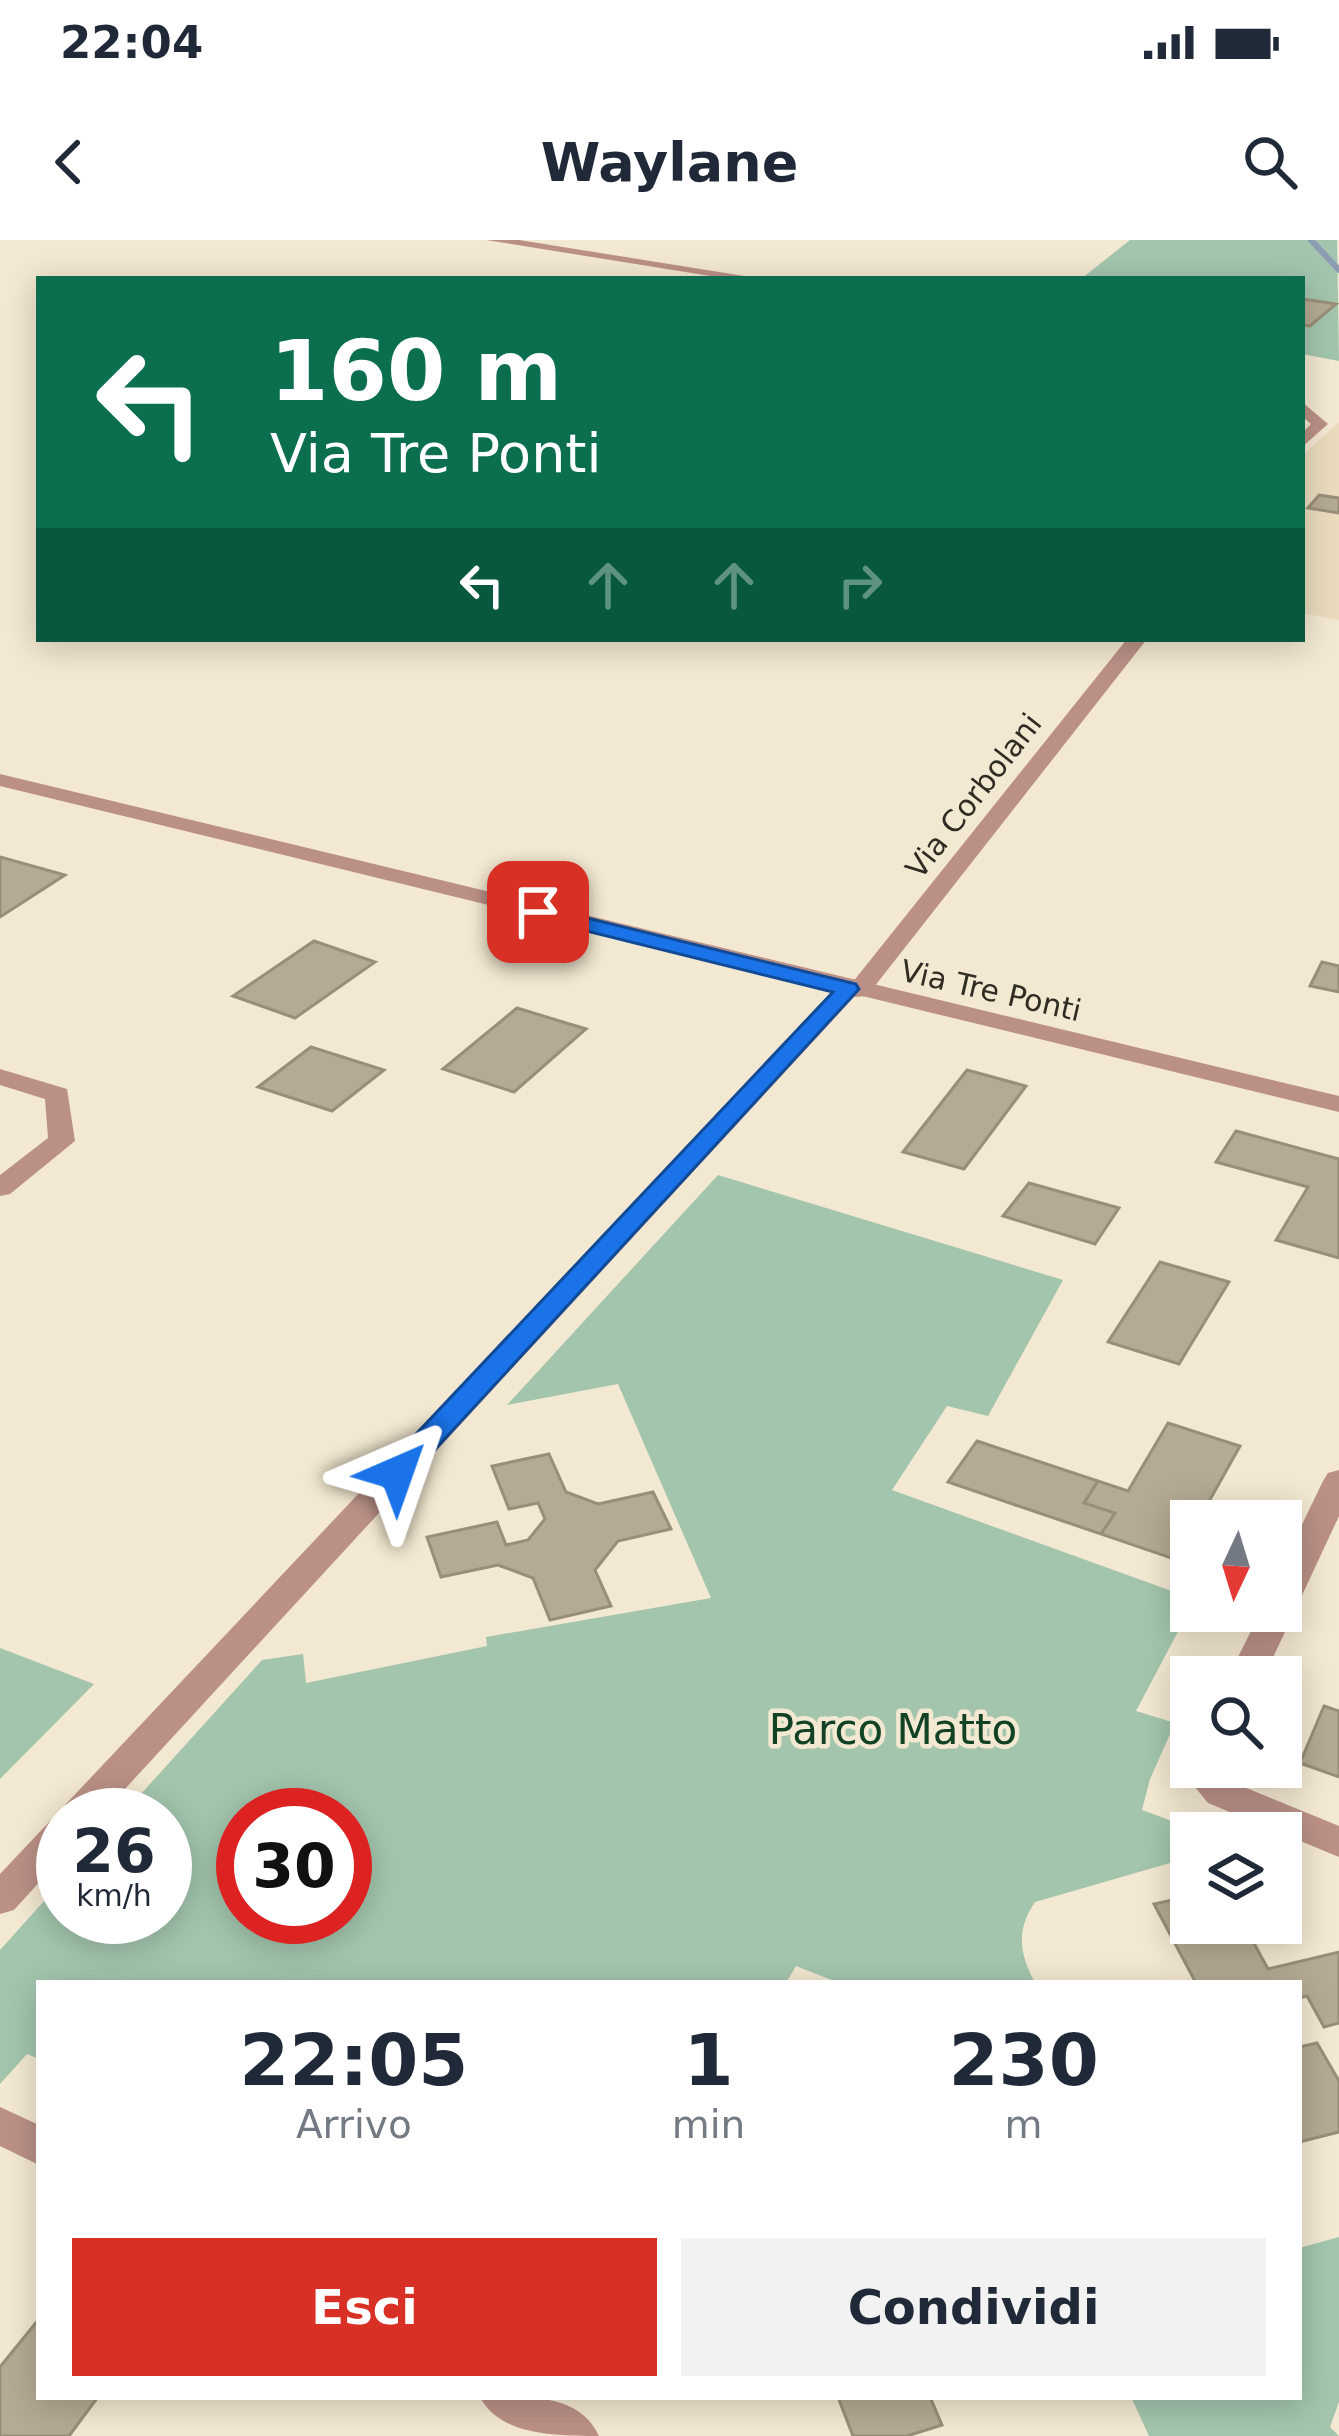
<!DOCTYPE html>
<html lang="it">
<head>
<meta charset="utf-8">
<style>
  body { margin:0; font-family:"DejaVu Sans",sans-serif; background:#f2f2f3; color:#1f2937; height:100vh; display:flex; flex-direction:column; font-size:45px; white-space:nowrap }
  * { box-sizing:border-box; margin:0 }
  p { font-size:39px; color:#747a83 }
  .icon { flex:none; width:66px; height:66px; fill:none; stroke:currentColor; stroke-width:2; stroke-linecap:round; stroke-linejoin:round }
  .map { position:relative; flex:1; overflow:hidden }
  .side { position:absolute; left:36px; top:1740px; width:1266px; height:420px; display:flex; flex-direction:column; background:#fff; border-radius:0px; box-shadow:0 6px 30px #0003 }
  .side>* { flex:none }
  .hud { position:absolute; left:36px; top:36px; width:1269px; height:366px; border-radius:0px; box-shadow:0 6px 30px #0003; background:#0b6e4f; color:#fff; overflow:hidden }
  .needle { width:78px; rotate:184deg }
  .buttons { position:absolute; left:1170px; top:1260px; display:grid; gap:24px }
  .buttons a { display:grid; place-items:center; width:132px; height:132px; border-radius:0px; background:#fff; box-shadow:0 6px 30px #0003; font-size:60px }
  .speed { position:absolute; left:36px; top:1548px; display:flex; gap:24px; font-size:60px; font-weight:700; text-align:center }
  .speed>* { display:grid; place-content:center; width:156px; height:156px; border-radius:50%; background:#fff; box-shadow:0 6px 30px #0003; line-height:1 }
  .speed small { font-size:30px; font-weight:400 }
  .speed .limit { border:18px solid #d22; background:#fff; color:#111 }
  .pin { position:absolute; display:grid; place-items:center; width:102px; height:102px; color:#fff; margin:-51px; border-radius:24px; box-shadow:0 6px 18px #0006 }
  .me { position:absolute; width:132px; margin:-66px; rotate:43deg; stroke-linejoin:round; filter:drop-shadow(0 0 9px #0008) }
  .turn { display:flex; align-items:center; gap:42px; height:252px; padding:0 36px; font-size:54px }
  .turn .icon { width:156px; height:156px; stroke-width:2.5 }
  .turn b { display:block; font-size:84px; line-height:102px }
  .lanes { display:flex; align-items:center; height:114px; padding:0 36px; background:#0003; justify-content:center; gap:60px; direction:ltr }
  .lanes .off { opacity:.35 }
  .eta { display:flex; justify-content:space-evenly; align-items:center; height:204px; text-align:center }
  .eta b { font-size:72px; font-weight:600; line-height:84px }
  .action { display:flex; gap:24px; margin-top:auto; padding:24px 36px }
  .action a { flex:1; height:138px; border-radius:0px; background:#d93025; color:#fff; font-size:48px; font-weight:600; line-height:138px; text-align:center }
  .action a+a { background:#f2f2f3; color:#1f2937 }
  .status { display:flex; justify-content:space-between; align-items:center; height:84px; padding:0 60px; background:#fff; direction:ltr }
  .status svg { height:33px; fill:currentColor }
  header { display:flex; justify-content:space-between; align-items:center; height:156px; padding:0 36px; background:#fff; font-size:54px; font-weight:600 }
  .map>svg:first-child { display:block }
  .built { fill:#eadbbd }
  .green { fill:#a3c5ad; fill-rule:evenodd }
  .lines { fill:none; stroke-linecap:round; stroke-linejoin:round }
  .stream { stroke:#8c9db3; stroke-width:6 }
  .building { fill:#b5aa94; stroke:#998f79; stroke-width:3 }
  .minor { fill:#bb9187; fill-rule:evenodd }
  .tertiary { fill:#bb9187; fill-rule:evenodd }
  .route { fill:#1a73e8; stroke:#114b97; stroke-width:3 }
  .labels { text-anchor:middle; stroke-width:9; stroke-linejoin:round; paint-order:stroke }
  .far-street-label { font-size:30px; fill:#302c23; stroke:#f3e8d1 }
  .near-park-label { font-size:42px; fill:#124226; stroke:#f3e8d1 }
</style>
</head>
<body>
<div class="status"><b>22:04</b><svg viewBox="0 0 49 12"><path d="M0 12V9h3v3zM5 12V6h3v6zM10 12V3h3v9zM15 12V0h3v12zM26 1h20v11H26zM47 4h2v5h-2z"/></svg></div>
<header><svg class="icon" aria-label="back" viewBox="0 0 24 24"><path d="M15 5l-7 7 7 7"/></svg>Waylane<svg class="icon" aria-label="search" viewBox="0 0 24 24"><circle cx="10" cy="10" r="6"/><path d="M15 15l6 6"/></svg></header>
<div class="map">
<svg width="1339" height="2196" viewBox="0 0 1339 2196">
  <rect width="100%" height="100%" fill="#f3e8d1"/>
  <path class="built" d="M1339,182v198l-37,-7v-157z"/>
  <path class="green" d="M1130,0h207l2,121 -37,-7v-75h-221z
    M718,935l345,105 -75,136 -41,-10 -55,84 299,108v9l-55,104 39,12 -25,56 -8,31 63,23h-14v24l-156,45c-19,28 -16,51 0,81h-196l-43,-17 -10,17h-747v76l-12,-5 -27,30v-134l63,-70v37h102v-102h-43l140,-155 41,-6 3,29 181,-37 -1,-9 225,-39 -93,-214 -111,21zM345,1575v102h-102v-102z
    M0,1408l94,36 -94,95z
    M1339,1997v165l-9,25 9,9h-190l-18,-39h168v-149z"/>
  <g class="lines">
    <path class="stream" d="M1311,0l28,30"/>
  </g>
  <path class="building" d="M1302,59l21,3 13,2 -26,22 -8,-1z
    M1319,255l20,3v15l-31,-5z
    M0,617l65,18 -65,42z
    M314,701l61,21 -80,56 -62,-22z
    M1322,722l17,4v26l-29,-6z
    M517,768l69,21 -72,63 -71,-23z
    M311,807l73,23 -52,41 -74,-24z
    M967,830l59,16 -62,83 -61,-17z
    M1236,891l103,28v99l-63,-18 32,-53 -92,-25z
    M1029,943l43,12 47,13 -24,36 -92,-28z
    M1160,1022l69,20 -50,82 -71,-22z
    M1168,1183l72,23 -42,75h-7v13l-14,26 -76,-26 14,-21 -31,-10 14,-22 30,10z
    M977,1201l121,40 -14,22 31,10 -14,21 -153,-52z
    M549,1214l17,38 32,12 55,-12 18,37 -53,12 -23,29 16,36 -61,14 -17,-42 -35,-13 -57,12 -14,-40 70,-15 9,23 22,-5 17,-21 -7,-16 -29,6 -17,-43z
    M1324,1466l15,5v66l-39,-14z
    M1191,1656v27h52l25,46 71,-17v71l-15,4 -17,-31 -8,2v-15h-103l-42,-79z
    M1317,1803l22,38v51l-40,10v-95z
    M39,2079v78h59l-29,39h-69v-69z
    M838,2157h92l12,28 -35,11h-54z"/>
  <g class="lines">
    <path class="minor" d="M486,0h33l244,39h-34z
      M1302,162l26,22 -26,23v-14l9,-9 -9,-8z
      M1127,399h20l-280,357 -13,1 -753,818h-38v41l-49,54 -14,4v-40l50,-53 11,-4 4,-12 774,-821 13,-1z
      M0,829l67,20 8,52 -65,53 -10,2v-21l48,-37 -3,-39 -45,-14z
      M1339,1230v46l-75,161h-36l33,-66h20v-43l42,-87 5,-8z
      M1191,1523v4h34l9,16 105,43v31l-131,-54 -18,-22z
      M0,1867l39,18v40l-39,-19z
      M480,2157c41,0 99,-6 119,39 -42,0 -99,0 -119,-39z"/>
    <path class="tertiary" d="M0,534l1339,322v16l-1339,-326z"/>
  </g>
  <path class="route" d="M538,666l318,78 3,5 -452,491h-21l-4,-7 4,-7 447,-474 -303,-75 -3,-5z"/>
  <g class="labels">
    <g class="far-street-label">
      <text transform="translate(974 556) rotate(-52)" y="10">Via Corbolani</text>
      <text transform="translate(991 751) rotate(13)" y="10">Via Tre Ponti</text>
    </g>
    <g class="near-park-label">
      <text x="893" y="1504">Parco Matto</text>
    </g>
  </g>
</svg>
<div class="buttons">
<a><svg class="needle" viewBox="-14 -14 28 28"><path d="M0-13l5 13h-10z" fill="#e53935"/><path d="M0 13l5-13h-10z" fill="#747a83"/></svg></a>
<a><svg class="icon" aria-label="search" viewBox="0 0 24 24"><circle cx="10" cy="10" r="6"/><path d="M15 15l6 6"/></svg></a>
<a><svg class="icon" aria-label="layers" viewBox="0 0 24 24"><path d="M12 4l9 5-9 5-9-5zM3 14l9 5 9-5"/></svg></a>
</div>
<div class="speed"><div>26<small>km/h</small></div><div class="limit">30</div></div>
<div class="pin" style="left:538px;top:672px;background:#d93025"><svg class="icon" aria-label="arrive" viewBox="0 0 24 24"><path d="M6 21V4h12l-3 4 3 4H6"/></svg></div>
<svg class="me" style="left:397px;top:1233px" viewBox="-20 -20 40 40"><path d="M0-17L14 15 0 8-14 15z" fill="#1a73e8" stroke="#fff" stroke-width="4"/></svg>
<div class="hud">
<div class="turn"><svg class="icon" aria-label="left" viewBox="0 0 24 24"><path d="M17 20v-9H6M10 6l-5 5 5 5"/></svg><div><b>160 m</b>Via Tre Ponti</div></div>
<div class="lanes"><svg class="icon" aria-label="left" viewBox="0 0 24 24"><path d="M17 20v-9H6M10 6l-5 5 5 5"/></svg><svg class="icon off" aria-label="ahead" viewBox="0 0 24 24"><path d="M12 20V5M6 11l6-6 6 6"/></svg><svg class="icon off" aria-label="ahead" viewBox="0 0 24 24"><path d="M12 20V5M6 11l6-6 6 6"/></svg><svg class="icon off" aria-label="right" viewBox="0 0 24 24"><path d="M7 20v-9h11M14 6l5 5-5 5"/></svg></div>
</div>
<section class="side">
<div class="eta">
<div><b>22:05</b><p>Arrivo</p></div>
<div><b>1</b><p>min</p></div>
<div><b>230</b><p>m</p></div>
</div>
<div class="action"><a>Esci</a><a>Condividi</a></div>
</section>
</div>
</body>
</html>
